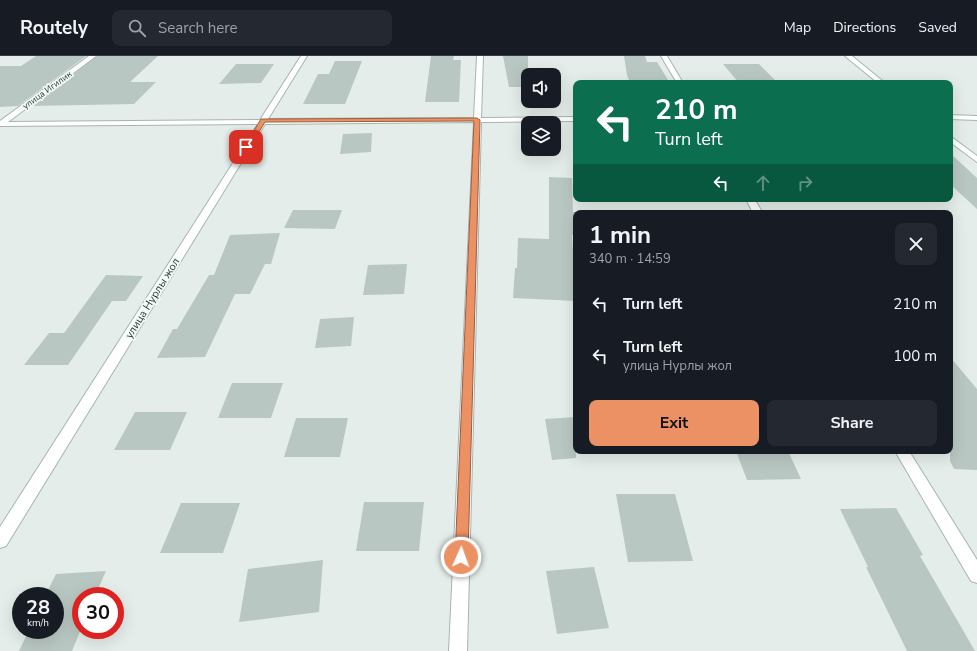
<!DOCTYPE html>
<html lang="en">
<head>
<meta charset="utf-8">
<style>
  body { margin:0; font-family:"Nunito Sans",sans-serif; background:#242831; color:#f1f3f6; height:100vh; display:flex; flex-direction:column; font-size:15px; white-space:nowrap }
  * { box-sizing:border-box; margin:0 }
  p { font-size:13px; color:#9ea1a6 }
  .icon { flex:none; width:22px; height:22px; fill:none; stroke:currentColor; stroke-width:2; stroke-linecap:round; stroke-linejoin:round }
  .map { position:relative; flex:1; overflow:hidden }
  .side { position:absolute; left:573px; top:154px; width:380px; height:244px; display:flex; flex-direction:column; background:#171b24; border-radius:8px; box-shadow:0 4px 16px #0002 }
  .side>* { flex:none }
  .hud { position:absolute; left:573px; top:24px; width:380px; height:122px; border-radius:8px; box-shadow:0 4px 16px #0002; background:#0b6e4f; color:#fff; overflow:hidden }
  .buttons { position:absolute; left:521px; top:12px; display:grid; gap:8px }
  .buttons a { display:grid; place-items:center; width:40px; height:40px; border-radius:8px; background:#171b24; box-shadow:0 4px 16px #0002; font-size:20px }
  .speed { position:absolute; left:12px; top:531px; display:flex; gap:8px; font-size:20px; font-weight:700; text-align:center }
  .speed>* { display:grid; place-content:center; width:52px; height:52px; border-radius:50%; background:#171b24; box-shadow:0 4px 16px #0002; line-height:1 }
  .speed small { font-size:10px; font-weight:400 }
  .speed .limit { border:6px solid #d22; background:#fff; color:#111 }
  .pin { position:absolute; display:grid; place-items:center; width:34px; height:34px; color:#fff; margin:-17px; border-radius:8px; box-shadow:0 2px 6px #0006 }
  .me { position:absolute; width:44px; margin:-22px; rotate:2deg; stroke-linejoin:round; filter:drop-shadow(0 0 3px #0008) }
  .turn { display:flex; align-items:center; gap:14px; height:84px; padding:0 16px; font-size:18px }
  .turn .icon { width:52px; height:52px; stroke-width:2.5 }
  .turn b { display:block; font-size:28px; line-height:34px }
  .lanes { display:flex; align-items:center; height:38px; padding:0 16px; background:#0003; justify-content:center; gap:20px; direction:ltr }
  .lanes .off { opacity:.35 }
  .round { display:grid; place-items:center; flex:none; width:42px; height:42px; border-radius:8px; background:#242831 }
  .summary { display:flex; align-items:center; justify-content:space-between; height:68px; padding:0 16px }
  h1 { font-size:24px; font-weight:700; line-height:30px }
  .primary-button { display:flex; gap:8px; margin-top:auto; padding:8px 16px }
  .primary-button a { flex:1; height:46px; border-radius:8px; background:#eb9163; color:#111; font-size:16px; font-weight:700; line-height:46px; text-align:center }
  .primary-button a+a { background:#242831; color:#f1f3f6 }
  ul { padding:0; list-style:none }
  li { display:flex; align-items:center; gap:12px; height:52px; padding:0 16px }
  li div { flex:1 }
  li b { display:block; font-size:15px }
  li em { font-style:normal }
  header { display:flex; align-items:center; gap:24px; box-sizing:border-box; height:56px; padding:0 20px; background:#171b24; border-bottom:1px solid #363941 }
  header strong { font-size:19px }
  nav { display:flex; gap:22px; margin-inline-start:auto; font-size:14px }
  .search { width:280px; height:36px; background:#242831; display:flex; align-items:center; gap:10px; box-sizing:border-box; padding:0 14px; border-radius:8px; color:#9ea1a6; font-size:15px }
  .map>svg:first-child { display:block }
  .building { fill:#b9c7c3 }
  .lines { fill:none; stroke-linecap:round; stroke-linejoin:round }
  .minor-casing { stroke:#a7b5b1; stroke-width:2 }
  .minor { fill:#fff; fill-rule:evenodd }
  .route { fill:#eb9163; stroke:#995e40 }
  .labels { text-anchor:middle; stroke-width:3.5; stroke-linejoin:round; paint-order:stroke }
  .far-street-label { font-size:9px; fill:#243d39; stroke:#f4f9f7 }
  .street-label { font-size:11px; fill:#243d39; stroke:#f4f9f7 }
</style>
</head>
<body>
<header>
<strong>Routely</strong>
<div class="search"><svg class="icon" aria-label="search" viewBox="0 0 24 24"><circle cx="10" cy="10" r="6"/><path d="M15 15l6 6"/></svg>Search here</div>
<nav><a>Map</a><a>Directions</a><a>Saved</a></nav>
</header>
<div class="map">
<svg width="977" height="595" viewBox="0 0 977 595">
  <rect width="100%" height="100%" fill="#e4ede9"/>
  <path class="building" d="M36,0h50l-68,50 -18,1v-41h21z
    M97,0h61l-28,26h26l-22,22 -102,2z
    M431,0h23l-1,4h8l-2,42h-34z
    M503,0h25v31h-19z
    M624,0h21l2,6h10l13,21h-40l-3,-8z
    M335,5h27l-17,43h-42l15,-30h11z
    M236,8h38l-13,19 -42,1z
    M723,8h36l19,19h-39z
    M372,77l-1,19 -31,2 3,-20z
    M950,97l27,25v31l-27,-25z
    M549,121l23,1 1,34h3v23h-4l4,66 -63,-3 2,-30h2l1,-30 31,1z
    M293,154h49l-7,19 -51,-1z
    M280,177l-9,31h-6l-15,30h-15l-30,63 -48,1 16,-29h4l32,-54h5l16,-40z
    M407,208l-3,30 -41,1 5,-30z
    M106,219l37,1 -17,25h-14l-44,64h-44l25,-32h15z
    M354,261l-3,29 -36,2 5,-29z
    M950,301l27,32v81l-23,-1 -4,-8z
    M232,327h51l-12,35h-53z
    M135,356h52l-17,38h-56z
    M576,361v41l-24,2 -7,-41z
    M296,362h52l-8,39h-56z
    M736,395h52l13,28 -54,1z
    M616,438h59l18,67 -65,1z
    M364,446h60l-5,49h-63z
    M181,447h59l-17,50h-63z
    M896,452l27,47 -3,1 55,95h-68l-41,-84h2l-28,-58z
    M323,504l-4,52 -80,10 9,-53z
    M594,511l15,61 -52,6 -11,-63z
    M106,515l-11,25h-14v33l-9,22h-53l10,-21h26v-34h-10l11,-22z"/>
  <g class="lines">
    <g class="minor-casing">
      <path id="minor" d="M89,0h7l-88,66 252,-2 41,-64h6l-39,63 206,-1 3,-62h6l-2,62 95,-1v4l-95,1 -14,529h-18l25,-529 -209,2 -259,422 -6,2v-21l258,-403 -258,2v-5z
        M661,0h6l16,27h-6z
        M845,0h7l33,27h-7z
        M950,59l27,1v4l-27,-1z
        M950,80l27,20v6l-27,-20z
        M746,143h8l9,14h-10z
        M895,395h14l68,109v23l-6,-2z"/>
    </g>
    <use href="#minor" class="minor"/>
  </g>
  <path class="route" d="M477,62l3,2 -12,437 -2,4 -5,2 -4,-2 -2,-4 19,-436 -209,1 -16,26 -5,-1 17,-28h2z"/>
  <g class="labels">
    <g class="far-street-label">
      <text transform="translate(47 34) rotate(-36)" y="3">улица Игилик</text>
    </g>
    <g class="street-label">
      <text transform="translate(152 242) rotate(-58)" y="4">улица Нурлы жол</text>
    </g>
  </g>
</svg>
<div class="buttons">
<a><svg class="icon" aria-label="sound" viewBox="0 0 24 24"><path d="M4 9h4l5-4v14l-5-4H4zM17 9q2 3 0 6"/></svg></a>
<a><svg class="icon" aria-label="layers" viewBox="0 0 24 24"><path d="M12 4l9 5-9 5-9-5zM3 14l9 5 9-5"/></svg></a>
</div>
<div class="speed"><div>28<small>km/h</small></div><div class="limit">30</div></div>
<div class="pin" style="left:246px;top:91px;background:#d93025"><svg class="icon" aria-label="arrive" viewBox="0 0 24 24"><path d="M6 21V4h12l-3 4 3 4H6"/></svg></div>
<svg class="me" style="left:461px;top:501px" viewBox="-20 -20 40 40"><circle r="17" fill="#eb9163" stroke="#fff" stroke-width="3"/><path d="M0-11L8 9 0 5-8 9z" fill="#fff"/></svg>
<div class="hud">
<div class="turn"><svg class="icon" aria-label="left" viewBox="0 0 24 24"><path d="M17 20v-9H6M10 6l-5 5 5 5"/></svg><div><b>210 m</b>Turn left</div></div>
<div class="lanes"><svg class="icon" aria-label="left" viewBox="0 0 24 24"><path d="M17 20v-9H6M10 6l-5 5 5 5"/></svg><svg class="icon off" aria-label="ahead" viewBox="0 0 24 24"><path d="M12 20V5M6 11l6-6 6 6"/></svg><svg class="icon off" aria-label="right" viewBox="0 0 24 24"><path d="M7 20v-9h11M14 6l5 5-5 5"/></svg></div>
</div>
<section class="side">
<div class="summary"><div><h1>1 min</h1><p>340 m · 14:59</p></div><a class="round"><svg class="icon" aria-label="close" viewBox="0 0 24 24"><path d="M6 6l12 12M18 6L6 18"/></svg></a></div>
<ul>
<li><svg class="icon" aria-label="left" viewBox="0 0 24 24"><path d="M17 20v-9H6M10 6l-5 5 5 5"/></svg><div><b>Turn left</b></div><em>210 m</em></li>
<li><svg class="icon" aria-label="left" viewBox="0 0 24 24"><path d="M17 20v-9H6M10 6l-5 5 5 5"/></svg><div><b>Turn left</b><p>улица Нурлы жол</p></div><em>100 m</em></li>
</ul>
<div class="primary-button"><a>Exit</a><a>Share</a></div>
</section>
</div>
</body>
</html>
